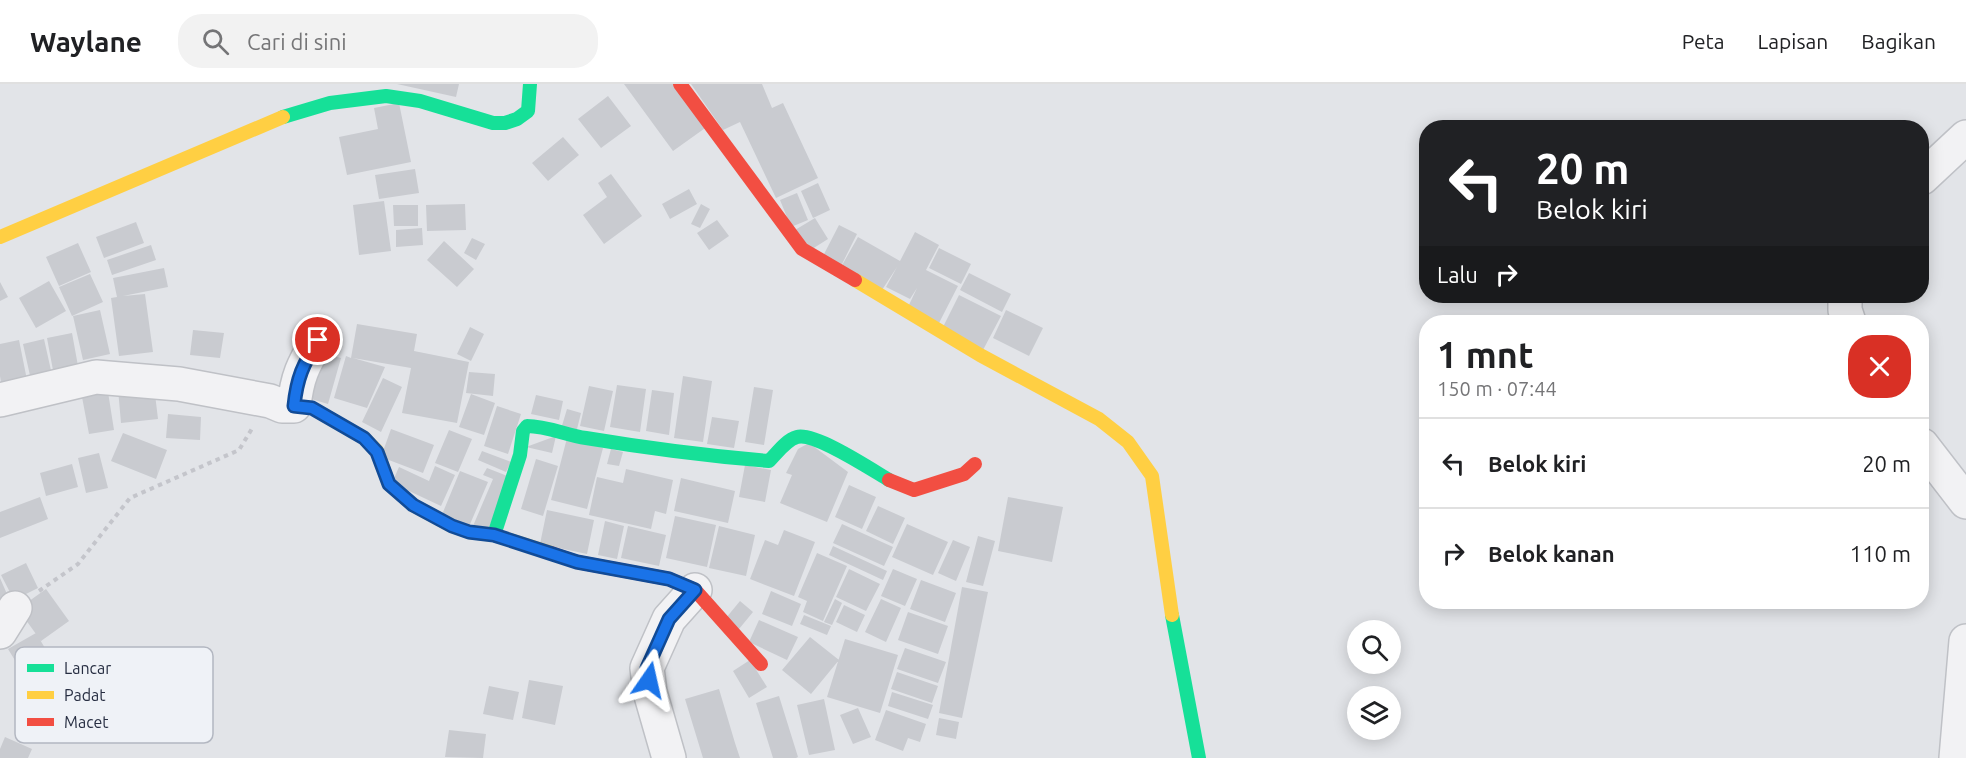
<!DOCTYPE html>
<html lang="id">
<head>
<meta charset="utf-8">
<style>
  body { margin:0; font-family:Ubuntu,sans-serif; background:#f2f2f2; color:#202124; height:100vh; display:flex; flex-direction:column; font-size:22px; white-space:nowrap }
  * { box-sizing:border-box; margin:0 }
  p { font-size:20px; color:#757577 }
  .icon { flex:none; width:33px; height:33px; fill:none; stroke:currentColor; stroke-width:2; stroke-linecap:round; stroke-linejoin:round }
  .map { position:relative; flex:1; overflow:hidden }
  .side { position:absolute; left:1419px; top:231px; width:510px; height:294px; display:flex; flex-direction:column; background:#fff; border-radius:24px; box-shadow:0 3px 15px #0003 }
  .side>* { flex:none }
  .hud { position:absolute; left:1419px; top:36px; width:510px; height:183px; border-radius:24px; box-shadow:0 3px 15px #0003; background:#202124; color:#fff; overflow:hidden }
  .tools { position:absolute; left:1347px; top:536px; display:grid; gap:12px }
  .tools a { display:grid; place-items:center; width:54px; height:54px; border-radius:50%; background:#fff; box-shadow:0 3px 15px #0003; font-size:30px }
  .pin { position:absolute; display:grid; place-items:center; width:51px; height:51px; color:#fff; margin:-26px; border:3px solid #fff; border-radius:50%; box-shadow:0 2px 6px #0007 }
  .me { position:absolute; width:66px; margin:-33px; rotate:11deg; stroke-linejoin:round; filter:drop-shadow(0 0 4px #0008) }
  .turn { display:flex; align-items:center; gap:21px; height:126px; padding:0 18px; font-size:27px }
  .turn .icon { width:78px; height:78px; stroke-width:2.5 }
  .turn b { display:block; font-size:42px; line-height:51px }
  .then { display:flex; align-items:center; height:57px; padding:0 18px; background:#0003; gap:12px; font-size:22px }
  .round { display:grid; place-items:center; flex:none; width:63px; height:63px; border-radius:24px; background:#f2f2f2 }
  .overview { display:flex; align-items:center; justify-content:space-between; height:102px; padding:0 18px }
  h1 { font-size:36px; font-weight:600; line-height:45px }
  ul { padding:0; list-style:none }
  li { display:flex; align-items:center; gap:18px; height:90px; padding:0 18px; border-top:2px solid #e0e0e0 }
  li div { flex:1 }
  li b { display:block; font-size:22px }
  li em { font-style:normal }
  header { display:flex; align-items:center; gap:36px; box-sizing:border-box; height:84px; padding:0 30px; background:#fff; border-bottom:2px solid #e0e0e0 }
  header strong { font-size:28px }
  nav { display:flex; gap:33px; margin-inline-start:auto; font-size:21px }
  .search { width:420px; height:54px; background:#f2f2f2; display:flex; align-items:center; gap:15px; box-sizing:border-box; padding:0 21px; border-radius:24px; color:#757577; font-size:22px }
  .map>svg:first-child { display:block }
  .building { fill:#c9cbd0 }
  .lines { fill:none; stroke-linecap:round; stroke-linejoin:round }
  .street-casing { stroke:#bfc1c6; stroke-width:36 }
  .path { stroke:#c4c5cb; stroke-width:4; stroke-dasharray:4.5 4.5; stroke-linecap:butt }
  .street { stroke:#f2f2f4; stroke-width:33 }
  .fast { stroke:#16e098; stroke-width:14 }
  .slow { stroke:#ffcf43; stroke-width:14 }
  .jam { stroke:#f24e42; stroke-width:14 }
  .route-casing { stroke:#114b97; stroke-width:15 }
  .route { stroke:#1a73e8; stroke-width:10 }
  .key { fill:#eff2f7; stroke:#b3b7c1; stroke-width:1.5 }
  .key-label { font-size:16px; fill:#272e42 }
</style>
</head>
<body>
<header>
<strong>Waylane</strong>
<div class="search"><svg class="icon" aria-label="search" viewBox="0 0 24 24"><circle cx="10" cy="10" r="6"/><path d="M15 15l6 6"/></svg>Cari di sini</div>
<nav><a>Peta</a><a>Lapisan</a><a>Bagikan</a></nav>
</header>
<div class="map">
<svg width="1966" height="674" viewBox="0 0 1966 674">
  <rect width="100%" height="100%" fill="#e2e4e8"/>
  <path class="building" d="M397,0h62l-3,13z
    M624,0h53l31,42 -35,25z
    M691,0h71l10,24 11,-5 35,75 -42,20 -36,-76 -17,8z
    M608,12l23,30 -30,22 -23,-29z
    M399,19l12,59 -64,13 -8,-38 39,-8 -4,-21z
    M563,53l16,18 -31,26 -16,-18z
    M415,85l4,24 -40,6 -4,-24z
    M611,90l31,42 -38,28 -21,-29 24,-18 -9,-14z
    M818,99l12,27 -17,8 -12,-27z
    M689,105l8,15 -27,15 -8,-15z
    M797,109l11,27 -17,7 -11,-27z
    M384,117l7,50 -32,4 -6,-50z
    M465,120l1,26 -39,1 -1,-26z
    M701,120l9,5 -10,19 -9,-4z
    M393,121h25v21h-24z
    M815,134l13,21 -19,12 -14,-21z
    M717,136l12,16 -20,14 -12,-17z
    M136,138l8,21 -40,15 -8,-21z
    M839,141l18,9 -16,32 -18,-10z
    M422,144l1,17 -27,2v-17z
    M915,148l24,13 -13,25 32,16 -19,37 -31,-16 9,-19 -7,11 -24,-12 11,-20 -15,23 -41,-23 17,-30 42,24z
    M472,154l13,6 -9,16 -12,-7z
    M444,157l30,28 -17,18 -30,-27z
    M78,159l13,29 -32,14 -13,-29z
    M151,161l5,15 -44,15 -5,-15z
    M939,164l32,16 -10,20 -32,-16z
    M164,184l4,19 -45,9 22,-2 8,58 -34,4 -8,-58 6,-1 -4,-19z
    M969,189l42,21 -9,18 -42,-22z
    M90,190l13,28 -31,14 -13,-29z
    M49,197l17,30 -30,17 -17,-30z
    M0,198l8,15 -8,4z
    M959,211l42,21 -18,34 -41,-21z
    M100,226l10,44 -27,6 -10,-44z
    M1006,226l37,18 -14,28 -36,-18z
    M357,240l60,10 -3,17 55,11 -12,61 -55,-10 9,-45 -58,-10 32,9 -18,41 -33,-10 12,-42 5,2z
    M470,243l14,7 -13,27 -14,-7z
    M193,246l31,3 -4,25 -30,-3z
    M72,249l8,44 -25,4 -8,-43z
    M44,255l8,36 -21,5 -8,-36z
    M19,256l9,45 -26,4 -2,-13v-32z
    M314,267l27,7 -13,46 -27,-8z
    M469,288l26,2 -2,22 -27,-3z
    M683,292l29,5 -9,61 -29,-4z
    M383,294l19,9 -21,45 -19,-10z
    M617,301l29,4 -6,43 -30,-5z
    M154,302l4,33 -37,4 -3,-34z
    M589,302l24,5 -9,40 -24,-5z
    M754,303l19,3 -9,55 -19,-3z
    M652,306l22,3 -5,42 -23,-4z
    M108,308l6,38 -25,4 -7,-37z
    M471,310l24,9 -11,32 -25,-8z
    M536,311l27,6 -4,19 -28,-6z
    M497,322l24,8 -13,40 -24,-8z
    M567,325l14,4 -5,20 -15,-4z
    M168,330l33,3 -1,23 -34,-2z
    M712,333l27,4 -5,27 -27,-4z
    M391,345l43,16 -11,28 -42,-16z
    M449,346l23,9 -14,33 -23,-9z
    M123,349l44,17 -11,29 -45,-18z
    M556,352l-4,17 -26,-6z
    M567,354l36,10 -16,61 -36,-9z
    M809,359l39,29 -21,50 -47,-19 12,-28 -6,-2 12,-24z
    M611,365l12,3 -4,14 -12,-2z
    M482,367l29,11 -5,10 -28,-12z
    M99,369l9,35 -22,5 -8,-35z
    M536,375l22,7 -15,50 -22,-7z
    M72,380l6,23 -32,9 -6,-23z
    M745,381l26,5 -6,32 -26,-5z
    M435,382l20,9 -14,31 -49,-23 7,-16 30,14z
    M487,384l23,9 -23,55 -14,-6 20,-47 -10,-4z
    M626,385l47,11 -7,34 -11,-3 -4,18 -62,-14 8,-38 26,6z
    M460,387l28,11 -20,47 -27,-12z
    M681,394l54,13 -7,32 -54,-12z
    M849,401l27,12 -14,32 -27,-12z
    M40,413l8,22 -48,19v-26z
    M1008,413l55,10 -11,55 -54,-11z
    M878,422l27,12 -12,26 -27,-13z
    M547,426l47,10 -7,34 -47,-10z
    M675,432l41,9 -9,42 -41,-9z
    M605,437l19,5 -7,33 -19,-4z
    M842,440l51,23 -9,19 -51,-23z
    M907,440l41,18 -15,33 -41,-18z
    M628,442l38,9 -7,31 -38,-8z
    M719,442l36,9 -9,41 -37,-8z
    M784,446l31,12 -21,54 -44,-17 15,-39 13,5z
    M978,452l17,5 -12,45 -17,-4z
    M953,456l17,7 -14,34 -18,-8z
    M833,462l54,25 -4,9 -54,-25z
    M817,469l30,13 -24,55 -20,-9 4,-11 -9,-4z
    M26,479l12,25 -24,12 -13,-25z
    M849,485l31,15 -14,27 -30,-14z
    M893,485l24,10 -12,27 -24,-10z
    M0,494l10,23 -8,4 -2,-5z
    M921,496l35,13 -11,29 -35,-13z
    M962,503l26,5 -26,126 -23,-5z
    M46,505l23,32 -28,20 -23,-32z
    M771,507l30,13 -9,22 -30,-12z
    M835,515l7,4 -10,22 -8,-3z
    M881,515l20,9 -15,34 -21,-10z
    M740,517l13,11 -14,17 -13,-11z
    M844,521l21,10 -8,17 -21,-10z
    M908,528l40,14 -10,28 -40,-14z
    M804,531l27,11 -4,9 -27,-11z
    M759,536l39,17 -11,23 -38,-18z
    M36,549l28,47 -27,16 -29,-47z
    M810,553l29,23 -28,34 -29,-24z
    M845,555l53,16 -18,58 -53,-16z
    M905,564l41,14 -8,21 -41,-14z
    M750,576l17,27 -18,11 -16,-27z
    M897,588l41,14 -6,17 -41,-14z
    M529,596l34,6 -8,39 -33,-7z
    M489,602l30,6 -6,28 -30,-6z
    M719,605l16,54 5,15h-37l-18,-59z
    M892,608l41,13 -5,14 -40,-13z
    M779,612l19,61 -2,1h-23l-17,-55z
    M824,615l11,51 -26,5 -12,-50z
    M858,624l13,29 -18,7 -13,-29z
    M886,626l40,14 -6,18 -12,-4 -5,13 -28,-11z
    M939,634l20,4 -3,17 -20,-4z
    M449,646l37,4 -3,24 -38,-1z
    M5,653l27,12 -4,9h-28v-9z"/>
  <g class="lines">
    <g class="street-casing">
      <path id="street" d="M1922,94l44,-41
        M1845,212v14l4,12
        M0,316l96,-23 83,7 91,17 12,5h12c3,-29 9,-41 24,-66
        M1922,361l44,57
        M0,548l15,-24
        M669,674l-19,-66 -3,-24 22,-49 26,-29
        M1956,674l10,-117"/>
    </g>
    <path class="path" d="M39,507l39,-27 52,-66 109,-48 14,-23"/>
    <use href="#street" class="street"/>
    <path class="fast" d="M283,33l47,-14 56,-7 34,5 73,22h12l12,-4 11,-8 2,-27
      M494,451l26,-80 3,-24 4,-5c20,0 39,9 59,12 60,10 122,18 183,23 8,-8 17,-21 28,-24 18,-5 75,33 92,43
      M1172,531l27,143"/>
    <path class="slow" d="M0,153l283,-120
      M855,196l125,75 119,64 29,23 24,34 20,139
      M294,322l18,2 52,30 13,13 12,33 24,21 39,21 17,6 25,3 57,18"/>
    <path class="jam" d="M680,0l122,165 53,31
      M889,396l25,10 50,-16 11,-10
      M551,469l26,9 92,17 26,11 66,74"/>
  </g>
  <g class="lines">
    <g class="route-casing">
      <path id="route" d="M318,256c-15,25 -21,37 -24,66l18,2 52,30 13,14 12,32 24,21 39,21 17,6 25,3 83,27 92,17 26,11 -26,29 -22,49 2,12"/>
    </g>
    <use href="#route" class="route"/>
  </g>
  <rect x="15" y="563" width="198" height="96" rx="9" class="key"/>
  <rect x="27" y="580" width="27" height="8" fill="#16e098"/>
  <rect x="27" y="607" width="27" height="8" fill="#ffcf43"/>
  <rect x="27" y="634" width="27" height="8" fill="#f24e42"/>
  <g class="key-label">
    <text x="64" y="590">Lancar</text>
    <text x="64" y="617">Padat</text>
    <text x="64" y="644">Macet</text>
  </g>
</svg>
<div class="tools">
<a><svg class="icon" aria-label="search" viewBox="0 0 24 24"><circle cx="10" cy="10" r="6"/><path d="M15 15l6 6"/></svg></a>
<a><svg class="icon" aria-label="layers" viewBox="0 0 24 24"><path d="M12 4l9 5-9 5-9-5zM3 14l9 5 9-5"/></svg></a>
</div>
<div class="pin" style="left:318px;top:256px;background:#d93025"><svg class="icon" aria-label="arrive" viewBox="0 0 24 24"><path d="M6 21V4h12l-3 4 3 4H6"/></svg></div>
<svg class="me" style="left:649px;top:596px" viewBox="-20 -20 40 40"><path d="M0-17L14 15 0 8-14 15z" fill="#1a73e8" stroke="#fff" stroke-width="4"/></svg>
<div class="hud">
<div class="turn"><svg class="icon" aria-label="left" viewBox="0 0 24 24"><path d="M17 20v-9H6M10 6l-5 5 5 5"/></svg><div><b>20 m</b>Belok kiri</div></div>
<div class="then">Lalu<svg class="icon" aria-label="right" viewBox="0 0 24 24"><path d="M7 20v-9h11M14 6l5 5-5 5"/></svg></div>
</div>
<section class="side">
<div class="overview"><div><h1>1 mnt</h1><p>150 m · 07:44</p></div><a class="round" style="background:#d93025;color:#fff"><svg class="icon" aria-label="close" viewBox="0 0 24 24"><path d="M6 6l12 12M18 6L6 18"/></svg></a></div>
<ul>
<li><svg class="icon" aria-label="left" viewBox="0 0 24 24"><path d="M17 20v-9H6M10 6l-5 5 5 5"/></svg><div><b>Belok kiri</b></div><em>20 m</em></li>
<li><svg class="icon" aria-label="right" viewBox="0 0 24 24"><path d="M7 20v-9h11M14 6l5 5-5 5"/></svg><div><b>Belok kanan</b></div><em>110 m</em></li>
</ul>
</section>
</div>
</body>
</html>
